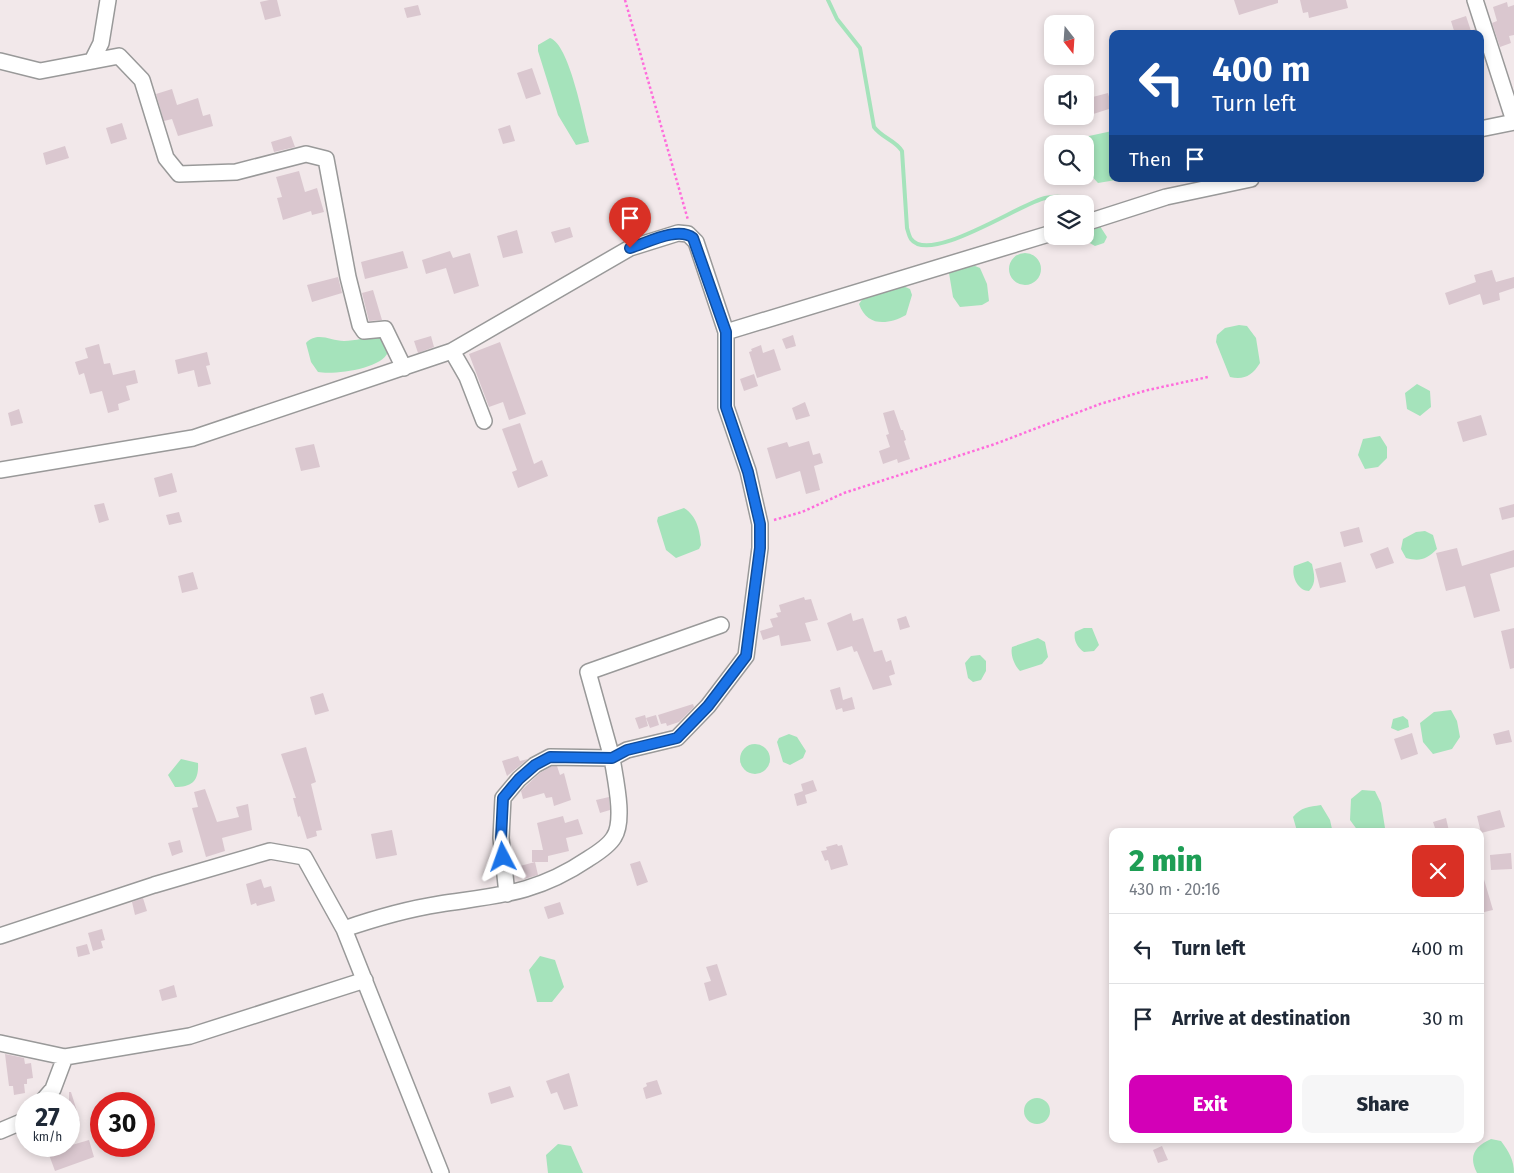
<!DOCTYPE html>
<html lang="en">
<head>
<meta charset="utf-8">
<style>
  body { margin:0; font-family:"Fira Sans",sans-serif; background:#f6f6f7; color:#1f2937; height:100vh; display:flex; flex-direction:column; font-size:19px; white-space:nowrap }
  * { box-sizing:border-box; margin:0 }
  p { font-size:16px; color:#747a83 }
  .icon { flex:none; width:28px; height:28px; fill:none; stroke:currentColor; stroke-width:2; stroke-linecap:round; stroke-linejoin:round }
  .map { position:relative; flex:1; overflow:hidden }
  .panel { position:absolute; left:1109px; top:828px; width:375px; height:315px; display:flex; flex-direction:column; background:#fff; border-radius:10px; box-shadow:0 2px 8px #0003 }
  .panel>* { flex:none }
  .banner { position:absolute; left:1109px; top:30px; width:375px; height:152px; border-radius:10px; box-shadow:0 2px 8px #0003; background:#1a4fa0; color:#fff; overflow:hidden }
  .needle { width:32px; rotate:163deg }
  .controls { position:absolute; left:1044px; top:15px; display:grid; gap:10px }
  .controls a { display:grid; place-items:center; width:50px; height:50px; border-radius:10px; background:#fff; box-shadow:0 2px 8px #0003; font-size:25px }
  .speed { position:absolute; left:15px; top:1092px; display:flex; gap:10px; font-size:25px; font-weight:700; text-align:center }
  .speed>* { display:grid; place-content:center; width:65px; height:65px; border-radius:50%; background:#fff; box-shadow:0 2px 8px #0003; line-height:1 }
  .speed small { font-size:12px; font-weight:400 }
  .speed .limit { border:8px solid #d22; background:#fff; color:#111 }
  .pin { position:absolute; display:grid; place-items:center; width:42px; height:42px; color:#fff; margin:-51px -21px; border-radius:50% 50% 50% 0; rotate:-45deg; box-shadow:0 0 5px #0007 }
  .pin .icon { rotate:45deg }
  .me { position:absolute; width:55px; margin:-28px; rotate:356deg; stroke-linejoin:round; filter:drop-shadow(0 0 4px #0008) }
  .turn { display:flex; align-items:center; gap:18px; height:105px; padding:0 20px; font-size:22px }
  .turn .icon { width:65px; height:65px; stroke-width:2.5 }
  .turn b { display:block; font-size:35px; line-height:42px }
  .then { display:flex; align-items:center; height:48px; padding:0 20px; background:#0003; gap:10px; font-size:19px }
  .round { display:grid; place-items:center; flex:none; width:52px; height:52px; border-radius:10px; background:#f6f6f7 }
  .summary { display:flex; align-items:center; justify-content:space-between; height:85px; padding:0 20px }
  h1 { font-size:30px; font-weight:800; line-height:38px; color:#1e9e55 }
  .cta { display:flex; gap:10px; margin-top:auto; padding:10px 20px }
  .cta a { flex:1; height:58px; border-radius:10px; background:#d300b7; color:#fff; font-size:20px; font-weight:800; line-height:58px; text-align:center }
  .cta a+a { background:#f6f6f7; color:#1f2937 }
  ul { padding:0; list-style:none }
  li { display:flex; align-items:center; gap:15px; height:70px; padding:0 20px; border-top:1px solid #e0e1e3 }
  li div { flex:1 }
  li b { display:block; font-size:19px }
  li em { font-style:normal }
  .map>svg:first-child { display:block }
  .water { fill:#a5e3bb }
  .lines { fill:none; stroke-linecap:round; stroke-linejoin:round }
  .stream { stroke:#a5e3bb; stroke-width:4 }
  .building { fill:#dac7cf }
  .street-casing { stroke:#999; stroke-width:18 }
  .path { stroke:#ff6cdc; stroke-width:2.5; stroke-dasharray:2.5 2.5; stroke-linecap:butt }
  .street { stroke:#fff; stroke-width:15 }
  .route-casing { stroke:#114b97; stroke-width:12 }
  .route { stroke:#1a73e8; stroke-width:9 }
</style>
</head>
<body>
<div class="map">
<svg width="1514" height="1173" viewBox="0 0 1514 1173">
  <rect width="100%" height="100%" fill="#f2e8ea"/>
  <path class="water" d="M550,38c19,6 33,80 38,99l1,5 -13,3 -18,-30 -20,-64v-6z
    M1112,131v48h10l-24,4 -13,-14v-25h-4l8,-8z
    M1098,223l9,14 -3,6 -9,3c-11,-5 -10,-9 -10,-20z
    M1009 269a16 16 0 1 1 32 0a16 16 0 1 1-32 0Z
    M975,266l5,2 7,16 2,17 -7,4 -22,2 -7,-10 -4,-24 1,-3z
    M903,286l7,3 2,6 -6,20c-18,10 -39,12 -47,-11l5,-7z
    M1239,325l8,1 9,12 4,25c-8,13 -16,17 -30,14l-14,-35 1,-7 8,-7z
    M379,335l9,17c-6,17 -54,23 -70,20l-7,-10 -5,-19c12,-12 24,-2 38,-2 11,0 24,-4 35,-6z
    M1417,384l13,7 1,16 -11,9 -13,-7 -2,-16z
    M1380,436l7,11v11l-9,9 -13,2 -7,-14 5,-16z
    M684,508c13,8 16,23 17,37l-2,4 -23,9 -10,-8 -9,-29 1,-4z
    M1425,531l8,4 4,14c-10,10 -17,13 -31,9l-5,-9 2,-10 13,-7z
    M1308,561l4,3c2,10 5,19 -3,27 -11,0 -18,-15 -15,-25z
    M1084,628h8l7,17 -5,6 -10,1c-6,-4 -11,-12 -9,-20z
    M1038,638l7,4 3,15 -6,7 -22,7c-5,-5 -10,-16 -8,-24z
    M980,655l6,6v10l-5,9 -8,2 -5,-4 -3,-15 6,-7z
    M1451,710l6,11 3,16 -8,12 -19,5 -10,-12 -3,-19 14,-11z
    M1403,716l5,4 1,7 -11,4 -7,-3 2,-9z
    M789,734l8,3 9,14 -3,7 -13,7 -7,-3 -6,-20 2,-4z
    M740 759a15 15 0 1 1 30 0a15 15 0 1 1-30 0Z
    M181,759l17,4c1,18 -6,24 -23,24l-7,-12z
    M1362,790l13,1 6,12 4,25 -4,3h-23l-8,-11 1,-21z
    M1321,805l9,15 2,9 -2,2h-33l-4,-14c8,-10 16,-10 28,-12z
    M540,956l15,4 9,27 -12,15h-15l-8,-32z
    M1024 1111a13 13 0 1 1 26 0a13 13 0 1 1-26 0Z
    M1491,1139l10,2c8,11 13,19 13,32h-37c-9,-17 -2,-27 14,-34z
    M558,1144l13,2 12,27h-35l-2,-18z"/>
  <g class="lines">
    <path class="stream" d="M828,0l9,19 23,29 14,79c8,11 21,13 28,24l5,77c1,3 2,8 4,11 19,26 110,-36 134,-41 15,-3 24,-1 37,6"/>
  </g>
  <path class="building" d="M269,0h8l4,16 -16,4 -5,-18z
    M1234,0h44v3l-39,12z
    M1300,0h46l2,8 -39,10 -1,-6 -5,1z
    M1507,2l1,5 6,-2v30l-5,1 2,7 -11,4 -8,-24 5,-2 -4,-14z
    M418,5l3,10 -14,3 -3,-10z
    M1466,16l5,15 4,-2 1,5h-21l-4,-13z
    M532,68l9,26 -15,5 -9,-26z
    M172,89l5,16 21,-7 5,18 7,-2 3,12 -35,10 -6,-17 -8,2 -8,-27z
    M1108,93l4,15 -25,8 -2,-17z
    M122,123l5,16 -16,5 -5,-16z
    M510,125l5,16 -12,3 -5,-15z
    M291,136l4,11 -21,5 -3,-10z
    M65,146l4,12 -23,7 -3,-12z
    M299,171l6,21 12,-4 7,24 -12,3 -1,-4 -28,9 -6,-22 5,-1 -6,-20z
    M570,227l3,10 -18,6 -4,-11z
    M517,230l6,23 -20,5 -6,-22z
    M403,251l5,17 -43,11 -4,-17z
    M450,251l3,7 17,-5 9,33 -25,8 -8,-26 -20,6 -4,-14z
    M1492,270l4,12 18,-5v11l-15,5 1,7 -17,5 -3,-11 -31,11 -4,-12 31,-11 -2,-7z
    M338,277l4,16 -30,9 -5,-17z
    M373,290l9,30 -13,1 -7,-28z
    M793,335l3,11 -10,3 -4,-10z
    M431,336l3,11 -16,6 -4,-12z
    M500,342l26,72 -17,6 -6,-18 -14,5 -20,-53z
    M99,344l5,20 6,-1 3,12 22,-5 3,13 -12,3 4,14 -12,4 1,6 -11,3 -6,-22 -12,3 -6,-21 -5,2 -4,-13 13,-4 -3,-10z
    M761,345l2,8 11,-4 7,21 -24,8 -8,-26 3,-1 -1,-2z
    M207,352l3,13 -4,1 5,18 -13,3 -4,-17 -16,4 -3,-14z
    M754,374l4,12 -14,5 -4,-12z
    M805,402l5,14 -14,4 -4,-12z
    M19,409l4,14 -12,3 -3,-13z
    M894,410l7,20h2l3,10 -2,1 6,18 -12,4 -1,-4 -14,5 -4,-13 11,-4 -4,-12 3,-1 -6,-21z
    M1481,415l6,20 -24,7 -6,-20z
    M520,423l14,41 8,-4 6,16 -30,12 -6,-16 5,-2 -15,-41z
    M809,441l4,14 7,-2 3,10 -9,3 6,24 -14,4 -6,-23 -24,8 -9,-31 20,-6 2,5z
    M314,444l6,23 -19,4 -6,-23z
    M172,473l5,19 -18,5 -5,-19z
    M104,503l5,17 -10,3 -5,-18z
    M1514,504v13l-12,3 -3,-12z
    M179,512l3,10 -13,3 -3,-10z
    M1359,527l4,15 -19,5 -4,-15z
    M1388,547l6,16 -18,6 -6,-15z
    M1457,548l5,18 52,-16v17l-24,7 10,37 -26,7 -9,-32 -19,5 -10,-38z
    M1341,562l5,20 -26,6 -5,-19z
    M193,572l5,17 -16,4 -4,-17z
    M804,597l1,3 6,-1 7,21 -13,3 6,18 -30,5 -2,-11 -16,5 -3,-9 13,-4 -3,-8 8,-2 -2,-4 5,-1 -2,-7z
    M851,613l2,8 10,-3 11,34 8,-2 4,12 5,-2 4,14 -6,2 3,9 -19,5 -16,-39 -3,1 -2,-6 -15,5 -10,-28z
    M906,616l4,11 -10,3 -3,-11z
    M1514,628v40l-4,1 -9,-38z
    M840,687l3,13 9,-3 3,12 -12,3 -1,-4 -6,2 -6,-20z
    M323,693l6,18 -14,4 -5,-18z
    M693,704l1,3 -15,15 -12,4 -1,-3 -5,1 -3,-9z
    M645,715l3,11 -9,3 -4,-11z
    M656,715l3,10 -9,3 -4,-10z
    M1509,730l3,12 -16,3 -3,-11z
    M1412,733l6,21 -17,6 -7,-21z
    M306,747l10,35 -5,2 11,46 -6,1 1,5 -10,3 -7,-23 -2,1 -5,-19h3l-15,-44z
    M518,756l2,5 8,-2 -21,17 -5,-15z
    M552,766h5l3,9 4,-2 7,27 -17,6 -2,-9 -6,1 -2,-5 -21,6 -2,-8 5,-5 14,-13z
    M813,780l4,11 -12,4 2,8 -10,3 -3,-12 9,-3 -2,-7z
    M205,789l12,33 22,-5 -3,-10 12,-3 4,26 -30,8 3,13 -19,6 -14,-49 6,-1 -4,-15z
    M609,797l1,13 -10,3 -4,-13z
    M1500,810l5,17 -24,6 -4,-17z
    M563,816l2,7 13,-4 5,15 -17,4 3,13 -21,5v6h-16v-12h11l-6,-27z
    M1446,818l3,13h-13l-3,-9z
    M392,830l5,25 -21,4 -5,-25z
    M180,840l3,12 -11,4 -4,-13z
    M837,844l1,2 4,-1 6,20 -17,5 -3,-10 -3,1 -4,-10 6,-1 -1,-3z
    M1511,853l1,16 -21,1 -1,-15z
    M640,861l8,21 -11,4 -7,-22z
    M535,862l3,13 -14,4 -4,-13z
    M1483,876l10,34 -13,3v-36z
    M261,879l3,9 7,-2 4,15 -18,5 -1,-3 -5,2 -5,-21z
    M143,898l4,13 -12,4 -3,-13z
    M560,902l4,12 -16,5 -4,-12z
    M102,929l3,11 -4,1 2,7 -10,3 -5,-18z
    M87,944l3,10 -12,3 -2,-10z
    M717,964l10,31 -18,6 -5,-18 7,-2 -5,-14z
    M174,985l3,12 -15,4 -3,-11z
    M5,1054l19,4 1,6 6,-1 2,15 -6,1v5h-3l1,9 -11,2 -1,-9h-4z
    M569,1073l9,33 -14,4 -7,-18 -6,2 -5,-13z
    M657,1080l5,14 -16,5 -3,-11 4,-2 -1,-3z
    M510,1086l4,11 -23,7 -3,-11z
    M69,1092h2l9,29 -11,4z
    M89,1140l5,17 -39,14 -7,-19z
    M1162,1146l6,14 -10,3 -5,-13z"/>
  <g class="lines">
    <g class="street-casing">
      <path id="street" d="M1475,0l39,121
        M0,61l40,10 79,-15 23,24 24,78 13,16 57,-2 70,-18 20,5 22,118 12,48 4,6 21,-2 19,39
        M92,61l9,-18 7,-43
        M1480,129l34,-7
        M1085,223l81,-26 85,-18
        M726,332l326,-99
        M452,351l15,26 17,44
        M0,470l193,-32 259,-87 178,-103 48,-15 10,1 8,8 30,90v75l22,64 12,53v24l-14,108 -38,50 -31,32 -50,12 -15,8c3,20 13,62 2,79 -5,9 -18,17 -26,22 -52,35 -89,36 -148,45 -32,5 -64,14 -96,25
        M507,894l-6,-56 2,-40 16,-19 16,-14 15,-8 62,1 -24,-86 133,-47
        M0,936l154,-51 116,-34 34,6 40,72 97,244
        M0,1043l65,14 125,-21 175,-56
        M40,1104l13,-15 12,-32
        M0,1131l26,-11"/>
    </g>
    <path class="path" d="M625,0l63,220
      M774,520l28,-8 42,-19 151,-49 105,-40 48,-14 60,-13"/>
    <use href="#street" class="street"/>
  </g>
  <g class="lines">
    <g class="route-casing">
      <path id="route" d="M503,857l-2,-19 2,-40 16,-19 16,-14 15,-8 62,1 15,-8 50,-12 31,-32 38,-50 14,-108v-24l-12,-52 -22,-65v-75l-33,-94c-15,-12 -46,5 -63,10"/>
    </g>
    <use href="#route" class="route"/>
  </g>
</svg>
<div class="controls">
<a><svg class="needle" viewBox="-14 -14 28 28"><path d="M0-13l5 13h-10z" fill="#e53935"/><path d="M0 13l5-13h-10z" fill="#747a83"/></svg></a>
<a><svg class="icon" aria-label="sound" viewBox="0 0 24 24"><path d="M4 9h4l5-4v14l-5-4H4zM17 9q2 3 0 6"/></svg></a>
<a><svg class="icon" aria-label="search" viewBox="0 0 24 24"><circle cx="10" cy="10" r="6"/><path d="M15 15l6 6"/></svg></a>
<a><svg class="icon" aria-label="layers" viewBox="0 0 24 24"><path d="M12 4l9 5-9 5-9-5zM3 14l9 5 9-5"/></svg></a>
</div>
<div class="speed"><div>27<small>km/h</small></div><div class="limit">30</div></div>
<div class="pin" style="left:630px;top:248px;background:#d93025"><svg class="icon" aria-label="arrive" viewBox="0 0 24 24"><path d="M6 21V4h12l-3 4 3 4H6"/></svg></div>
<svg class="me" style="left:503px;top:857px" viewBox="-20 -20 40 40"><path d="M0-17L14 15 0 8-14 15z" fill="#1a73e8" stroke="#fff" stroke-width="4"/></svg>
<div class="banner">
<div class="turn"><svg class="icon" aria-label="left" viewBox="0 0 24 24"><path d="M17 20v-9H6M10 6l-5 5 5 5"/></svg><div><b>400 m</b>Turn left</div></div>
<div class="then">Then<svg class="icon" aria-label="arrive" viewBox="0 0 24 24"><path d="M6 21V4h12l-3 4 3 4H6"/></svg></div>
</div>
<section class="panel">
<div class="summary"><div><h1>2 min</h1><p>430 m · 20:16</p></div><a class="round" style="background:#d93025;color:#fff"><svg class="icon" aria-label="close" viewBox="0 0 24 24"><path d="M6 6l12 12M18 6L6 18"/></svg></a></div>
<ul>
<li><svg class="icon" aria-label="left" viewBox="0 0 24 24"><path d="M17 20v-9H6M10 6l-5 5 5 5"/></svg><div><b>Turn left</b></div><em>400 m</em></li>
<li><svg class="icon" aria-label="arrive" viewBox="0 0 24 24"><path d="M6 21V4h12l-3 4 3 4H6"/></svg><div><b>Arrive at destination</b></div><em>30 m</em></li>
</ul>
<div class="cta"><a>Exit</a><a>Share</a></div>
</section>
</div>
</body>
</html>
